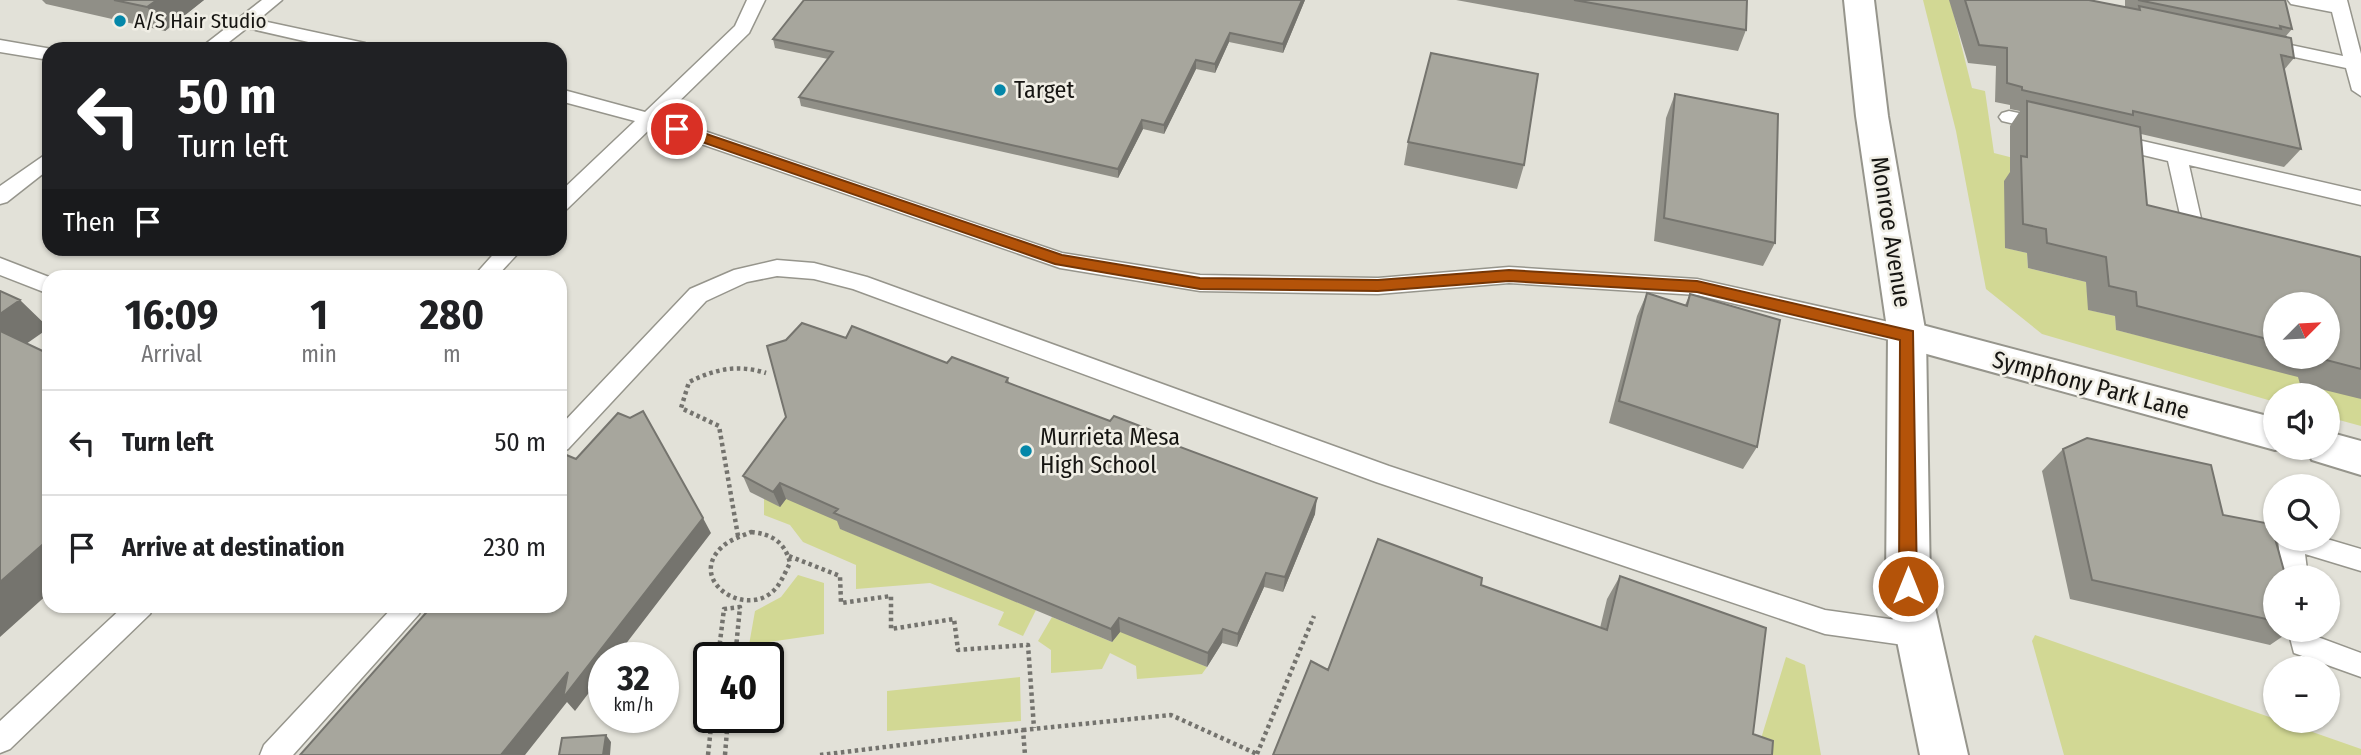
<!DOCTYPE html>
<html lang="en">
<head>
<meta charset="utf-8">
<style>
  body { margin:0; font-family:"Fira Sans Condensed",sans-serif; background:#f2f2f2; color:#202124; height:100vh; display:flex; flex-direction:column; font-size:26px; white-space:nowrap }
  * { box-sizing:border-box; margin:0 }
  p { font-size:23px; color:#757577 }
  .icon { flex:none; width:38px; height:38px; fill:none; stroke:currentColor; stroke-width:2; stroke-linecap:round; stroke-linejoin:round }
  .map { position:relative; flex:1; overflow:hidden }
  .details { position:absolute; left:42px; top:270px; width:525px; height:343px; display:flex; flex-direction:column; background:#fff; border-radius:21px; box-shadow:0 2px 5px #0004 }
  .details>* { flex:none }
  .banner { position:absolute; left:42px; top:42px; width:525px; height:214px; border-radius:21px; box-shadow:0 2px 5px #0004; background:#202124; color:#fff; overflow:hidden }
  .needle { width:46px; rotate:66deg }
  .fabs { position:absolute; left:2263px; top:292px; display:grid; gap:14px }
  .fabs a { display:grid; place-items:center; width:77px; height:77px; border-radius:50%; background:#fff; box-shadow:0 2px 5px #0004; font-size:35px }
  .speed { position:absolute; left:588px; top:642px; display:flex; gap:14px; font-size:35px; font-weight:700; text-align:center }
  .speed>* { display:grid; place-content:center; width:91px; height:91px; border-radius:50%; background:#fff; box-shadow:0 2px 5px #0004; line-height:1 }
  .speed small { font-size:18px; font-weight:400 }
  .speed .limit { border:4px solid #111; border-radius:10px; background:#fff; color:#111 }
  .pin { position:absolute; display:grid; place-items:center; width:60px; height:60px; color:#fff; margin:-30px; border:4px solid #fff; border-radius:50%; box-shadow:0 2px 7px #0007 }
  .me { position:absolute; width:77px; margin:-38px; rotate:0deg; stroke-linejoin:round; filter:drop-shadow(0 0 5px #0008) }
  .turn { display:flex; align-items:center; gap:24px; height:147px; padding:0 21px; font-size:32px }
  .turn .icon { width:91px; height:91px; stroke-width:2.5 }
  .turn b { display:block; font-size:49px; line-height:60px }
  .then { display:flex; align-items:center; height:66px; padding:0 21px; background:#0003; gap:14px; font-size:26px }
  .eta { display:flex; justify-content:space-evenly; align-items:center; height:119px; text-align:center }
  .eta b { font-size:42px; font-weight:700; line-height:49px }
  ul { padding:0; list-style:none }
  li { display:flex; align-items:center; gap:21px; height:105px; padding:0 21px; border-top:2px solid #e0e0e0 }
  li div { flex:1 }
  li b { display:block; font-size:26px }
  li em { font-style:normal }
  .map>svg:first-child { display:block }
  .green { fill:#d2d894 }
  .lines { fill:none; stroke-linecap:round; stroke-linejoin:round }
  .service-casing { stroke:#96958c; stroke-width:3 }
  .minor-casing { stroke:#96958c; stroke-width:4 }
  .tertiary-casing { stroke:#96958c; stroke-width:4 }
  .path { stroke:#74736e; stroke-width:4.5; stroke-dasharray:3.5 3.5; stroke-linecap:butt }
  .service { fill:#fff; fill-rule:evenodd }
  .minor { fill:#fff; fill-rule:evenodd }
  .tertiary { fill:#fff; fill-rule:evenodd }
  .wall { fill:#908f87; fill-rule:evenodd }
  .shaded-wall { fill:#75746e }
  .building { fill:#a7a69d; stroke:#75746e; stroke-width:2 }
  .route { fill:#b45309; stroke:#753606; stroke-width:2 }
  .poi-dot { fill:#0487a9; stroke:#f0eee5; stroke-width:2.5 }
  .labels { text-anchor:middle; stroke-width:5; stroke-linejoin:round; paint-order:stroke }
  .far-poi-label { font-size:21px; fill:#161512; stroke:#f0eee5; text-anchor:start }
  .poi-label { font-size:24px; fill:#161512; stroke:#f0eee5; text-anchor:start }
  .street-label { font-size:24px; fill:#161512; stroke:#f0eee5 }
</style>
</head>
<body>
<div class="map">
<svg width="2361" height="755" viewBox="0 0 2361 755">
  <rect width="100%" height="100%" fill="#e2e1d8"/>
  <path class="green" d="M1923,0h27l22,88 13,3 9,62 35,9 -23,86 21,5 1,15 58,14 3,28 26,6 1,14 57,14 24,-11 3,19 53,13 22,-8 86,42v27l-33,-9v-21h-53v6l-233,-68 -56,-45 -30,-158z
    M764,499h22l64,16 -9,14 195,81 -13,26 -25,-11 6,-13 -74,-29 -74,6v-24l-53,-23 -13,-17 -26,-10z
    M798,575l26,8v51l-75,11 6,-34 26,-14z
    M1052,617l60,25 9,-12 86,37 -5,7 -65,5 -1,-13 -26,-13 -8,16 -51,4v-23l-13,-9z
    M2035,635l326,114v6h-297l-32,-114z
    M1786,657l19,8 16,90h-65z
    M1020,677l1,44 -134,10v-40z"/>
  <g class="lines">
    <g class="service-casing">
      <path id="service" d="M262,0h20l-24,20 107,23 9,6h-35l-92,-21 -27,21h-21z
        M747,0h18l-16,33 -86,84 399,136 138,22 178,3 131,-11 188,12 210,47 8,3 3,6 -3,6 -8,3 -210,-49 -188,-12 -131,11 -178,-3 -140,-23 -408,-141 -85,82 -7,2v-19l75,-71 -75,-20v-12l85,23 90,-86z
        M2288,0h59l14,54v42l-9,-6 -6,-22 -90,-19 -3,-4 3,-4 6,-2 81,17 -11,-44 -41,-8z
        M0,40l52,9h-3v11l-49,-8z
        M2009,111l43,9 3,5 -10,6 -43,-10 -3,-4 3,-4z
        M2112,134l249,57v14l-172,-40 13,58 16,4 3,5 -3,5c-11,4 -22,-1 -32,-4l-3,-5 -15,-67 -63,-15 -3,-5z
        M49,152v17l-42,33 -7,2v-18z
        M499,248h24l-26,28h-23z
        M0,258l49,19v17l-49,-19z
        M777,260l37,3 53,14 522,189 436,144 93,13 9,4 4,8 -4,8 -9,4 -93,-13 -449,-152 -523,-193 -39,-10 -37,-3 -30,6 -41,19 -138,148 -8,3v-26l130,-137 44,-19z
        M2278,539h49l34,10v22l-56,-17 3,24h-26z
        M124,606h30l-4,8 -140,135 -10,4v-32z
        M394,606h29l-4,8 -126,141h-33l4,-10z
        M2288,630h26l1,6 46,17v24l-67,-24z"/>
    </g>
    <g class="minor-casing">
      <path id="minor" d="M1907,321l368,97v30h7l-7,2 -381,-105 -6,-10 6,-10z
        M2328,432l33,9v34l-49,-15 -6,-12h22z"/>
    </g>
    <g class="tertiary-casing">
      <path id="tertiary" d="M1844,0h30l14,116 38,219 4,251 38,169h-48l-34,-169 2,-251 -32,-219z"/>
    </g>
    <path class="path" d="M751,532c21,2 34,10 39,31 -4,8 -8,17 -13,24 -28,35 -92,-6 -55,-40 7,-7 20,-11 29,-15z
      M738,536l-19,-110 -38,-18 8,-26c26,-13 49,-18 77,-9
      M789,556l51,20 1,27 50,-7v33l63,-10 4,31 70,-5 6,83
      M718,658l6,-49 16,-2 -5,51
      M1023,730l148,-15 86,39
      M1257,754l57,-138
      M708,755l4,-37
      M725,755l3,-37
      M820,755l203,-25 2,25"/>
    <use href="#service" class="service"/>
    <use href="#minor" class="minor"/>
    <use href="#tertiary" class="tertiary"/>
  </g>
  <path class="wall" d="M42,0h162l-39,31 -119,-27z
    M1305,0l-22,53 -54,-11 -14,31 -19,-4 -32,65 -21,-5 -25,49 -317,-72 -2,-9 29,-38 -53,-11 -2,-9z
    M1456,0h291l-1,30 -8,21z
    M1949,0h140l36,7v-7h160l7,29 -6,7 8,22 -10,12 17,79 -17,18 -143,-33 6,71 214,52v142l-61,-15 -2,-7 -182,-47 -1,-14 -27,-6 -2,-28 -58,-14 -1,-15 -22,-5 -1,-67 6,-9v-46l10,-15 -10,-2v-4l-15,-3 1,-36 -28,-3zM2275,304h53v53h-53z
    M1675,94l100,149 -12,23 -109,-25 12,-123z
    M1408,142l116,23 -7,24 -113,-24z
    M1647,293l38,12 5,-11 67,153 -14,22 -134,-46 28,-107z
    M846,338l162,40 1,5 165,62 141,69 -32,78 -19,-5 -27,60 -15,-4 -15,24 -87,-35 -8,10 -272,-113 -3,-8 -51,-22 -6,8 -30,-15 -7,-16z
    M2063,449l160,66 52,63v52h17l-22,15 -200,-46 -28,-128z
    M1620,576l146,52 -438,42 153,-85 119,43 7,-29z"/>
  <path class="shaded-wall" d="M157,0h47l-39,31 -18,-24z
    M1302,0h3l-22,53v-9z
    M1230,33l-1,9 -14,31v-9z
    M1196,60v9l-32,65v-9z
    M1142,120l1,9 -25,49v-9z
    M20,300l29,28 -33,23 -16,-14v-23z
    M780,483l6,16 -6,8 -7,-15z
    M1317,498l-2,16 -32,78 2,-15z
    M703,518l8,15 -96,125h-11v15l-29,38 -8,-9 -42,53h-24l67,-83z
    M49,539v54l-49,44v-55z
    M1266,573l-2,14 -27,60 1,-13z
    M1119,618l1,14 -8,10 -1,-13z
    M1223,629l-1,14 -15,24 1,-14z
    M606,735l5,7 -1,13h-7z"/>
  <path class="building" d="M114,0h43l-10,7z
    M804,0h498l-19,44 -53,-11 -15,31 -19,-4 -32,65 -22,-5 -24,49 -319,-72 34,-45 -60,-13z
    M1574,0h173l-1,30z
    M1965,0h124l51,10 -1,-4 152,32 3,20 -13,-3 20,94 -168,-38v4l-111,-25v-3l-15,-4v-35l-28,-3z
    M2138,0h147l7,29 -12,-3 1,3z
    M1431,53l107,21 -14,91 -116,-23z
    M1675,94l103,20 -3,129 -111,-25z
    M2027,101l113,26 7,78 214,52v112l-35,-9 -1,-3h3v-53h-53v37l-138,-35 -1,-14 -27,-6 -3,-29 -59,-14 -1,-14 -23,-5 -2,-68 6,1z
    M0,291l20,9 -20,14z
    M1647,293l40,13 3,-12 90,26 -23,127 -138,-46z
    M802,323l44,15 6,-12 95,37 5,-6 56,21 -2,4 104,39 4,-5 60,23 -2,5 145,54 -32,79 -19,-4 -28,61 -15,-5 -15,24 -89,-35 -8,11 -277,-116 4,-4 -58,-26 -7,9 -30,-16 43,-59 -19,-71 19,-6z
    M0,331l49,23v185l-49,43z
    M643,411l60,107 -140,180 5,-26 -67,83h-201l132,-149h128v-148l4,-4 12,5 42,-46 12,5z
    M2087,438l124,27 12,50 48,9 15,54h-11v43l-183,-41 -29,-131z
    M1378,539l104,39 -1,7 126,45 13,-54 146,52 -13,106 20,7 -1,14h-499l38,-94 17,9z
    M606,735l-3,20h-44l3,-17z"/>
  <path class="route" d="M677,124l385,131 138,23 178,2 131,-10 188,11 216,50 4,255 -2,6 -7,2 -6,-2 -3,-6 1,-246 -203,-48 -188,-11 -131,10 -178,-2 -93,-16 -52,-9 -382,-132 -2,-3z"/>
  <g class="poi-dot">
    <circle cx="120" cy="21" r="7"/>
    <circle cx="1000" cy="90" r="7"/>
    <circle cx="1026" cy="451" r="7"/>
  </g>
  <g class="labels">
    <g class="far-poi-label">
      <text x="134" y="28">A/S Hair Studio</text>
    </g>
    <g class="poi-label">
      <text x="1014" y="98">Target</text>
      <text x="1040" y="445">Murrieta Mesa<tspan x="1040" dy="28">High School</tspan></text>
    </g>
    <g class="street-label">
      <text transform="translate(1891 232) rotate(81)" y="8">Monroe Avenue</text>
      <text transform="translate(2091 385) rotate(15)" y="8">Symphony Park Lane</text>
    </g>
  </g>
</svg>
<div class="fabs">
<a><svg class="needle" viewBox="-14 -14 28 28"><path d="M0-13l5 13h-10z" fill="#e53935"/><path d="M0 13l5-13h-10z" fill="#757577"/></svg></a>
<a><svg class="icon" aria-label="sound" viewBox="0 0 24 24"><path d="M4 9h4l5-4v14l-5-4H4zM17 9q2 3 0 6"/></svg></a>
<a><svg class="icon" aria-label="search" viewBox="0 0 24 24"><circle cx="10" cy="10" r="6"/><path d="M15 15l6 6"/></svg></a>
<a>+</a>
<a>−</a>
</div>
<div class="speed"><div>32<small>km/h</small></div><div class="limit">40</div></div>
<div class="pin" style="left:677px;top:129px;background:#d93025"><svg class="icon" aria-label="arrive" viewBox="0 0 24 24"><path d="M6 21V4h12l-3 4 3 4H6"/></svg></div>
<svg class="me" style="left:1908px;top:586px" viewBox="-20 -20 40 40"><circle r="17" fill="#b45309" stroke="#fff" stroke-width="3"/><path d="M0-11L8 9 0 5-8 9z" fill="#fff"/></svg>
<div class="banner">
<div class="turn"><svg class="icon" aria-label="left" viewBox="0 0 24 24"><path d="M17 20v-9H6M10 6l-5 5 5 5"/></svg><div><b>50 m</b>Turn left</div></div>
<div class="then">Then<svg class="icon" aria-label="arrive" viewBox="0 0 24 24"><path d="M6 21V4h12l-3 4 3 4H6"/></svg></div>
</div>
<section class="details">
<div class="eta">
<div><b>16:09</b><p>Arrival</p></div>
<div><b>1</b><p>min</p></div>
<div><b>280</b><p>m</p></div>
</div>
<ul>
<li><svg class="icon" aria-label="left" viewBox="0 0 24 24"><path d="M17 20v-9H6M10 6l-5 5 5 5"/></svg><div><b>Turn left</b></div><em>50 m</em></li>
<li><svg class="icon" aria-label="arrive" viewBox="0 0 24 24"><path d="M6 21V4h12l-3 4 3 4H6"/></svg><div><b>Arrive at destination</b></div><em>230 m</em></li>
</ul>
</section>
</div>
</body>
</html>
